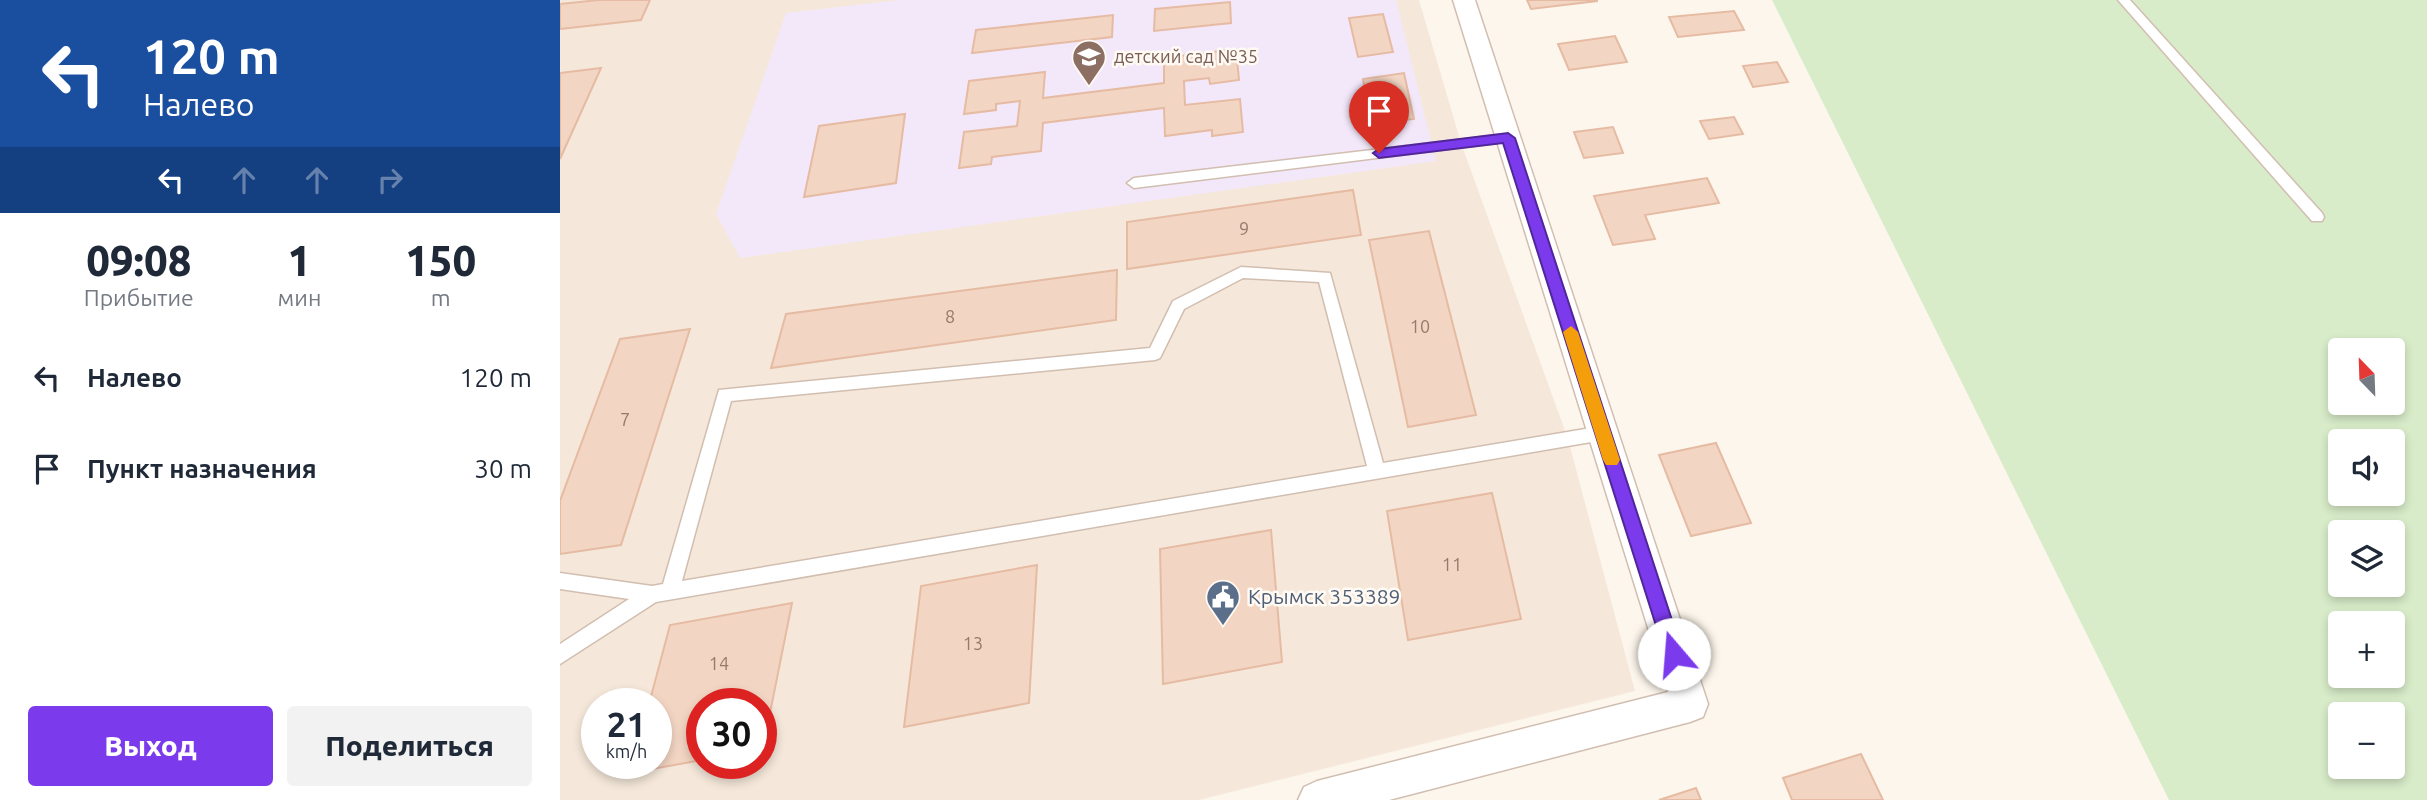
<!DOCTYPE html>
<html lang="ru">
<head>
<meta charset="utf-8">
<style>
  body { margin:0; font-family:Ubuntu,sans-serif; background:#f2f2f3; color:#1f2937; height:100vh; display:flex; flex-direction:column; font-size:26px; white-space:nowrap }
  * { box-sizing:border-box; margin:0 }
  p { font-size:23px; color:#747a83 }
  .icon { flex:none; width:38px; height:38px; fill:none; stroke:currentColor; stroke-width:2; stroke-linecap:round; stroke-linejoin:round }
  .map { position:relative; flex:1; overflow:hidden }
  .sheet { display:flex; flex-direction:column; background:#fff; width:560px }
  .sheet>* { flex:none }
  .hud { background:#1a4fa0; color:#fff; overflow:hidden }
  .needle { width:46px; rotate:337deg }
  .buttons { position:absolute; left:1768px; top:338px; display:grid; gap:14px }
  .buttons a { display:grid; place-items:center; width:77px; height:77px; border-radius:7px; background:#fff; box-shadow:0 4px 10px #0003; font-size:35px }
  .speed { position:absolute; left:21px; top:688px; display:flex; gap:14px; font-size:35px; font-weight:700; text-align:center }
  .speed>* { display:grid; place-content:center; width:91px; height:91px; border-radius:50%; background:#fff; box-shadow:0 4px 10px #0003; line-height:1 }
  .speed small { font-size:18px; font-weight:400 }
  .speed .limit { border:10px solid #d22; background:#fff; color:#111 }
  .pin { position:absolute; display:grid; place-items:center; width:60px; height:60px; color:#fff; margin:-72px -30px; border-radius:50% 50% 50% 0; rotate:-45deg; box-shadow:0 0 7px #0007 }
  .pin .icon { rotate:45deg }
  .me { position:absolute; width:77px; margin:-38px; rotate:342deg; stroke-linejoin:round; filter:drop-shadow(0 0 5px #0008) }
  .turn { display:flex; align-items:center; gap:24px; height:147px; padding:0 28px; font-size:32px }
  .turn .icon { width:91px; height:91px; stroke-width:2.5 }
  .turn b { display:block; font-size:49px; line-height:60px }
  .lanes { display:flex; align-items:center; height:66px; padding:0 28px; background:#0003; justify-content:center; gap:35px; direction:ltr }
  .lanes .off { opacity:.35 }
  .eta { display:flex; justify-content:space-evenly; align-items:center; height:119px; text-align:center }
  .eta b { font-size:42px; font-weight:800; line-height:49px }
  .button { display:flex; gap:14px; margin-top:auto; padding:14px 28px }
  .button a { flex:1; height:80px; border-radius:7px; background:#7c3aed; color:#fff; font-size:28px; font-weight:800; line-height:80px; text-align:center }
  .button a+a { background:#f2f2f3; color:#1f2937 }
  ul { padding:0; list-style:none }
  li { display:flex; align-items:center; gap:21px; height:91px; padding:0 28px }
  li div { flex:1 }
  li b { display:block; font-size:26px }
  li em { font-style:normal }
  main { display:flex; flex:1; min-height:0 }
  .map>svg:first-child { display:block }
  .residential { fill:#f5e8da; fill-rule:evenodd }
  .education { fill:#f3e8fa }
  .green { fill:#d8ecc9; fill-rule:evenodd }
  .building { fill:#f3d5c3; stroke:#e6bba3; stroke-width:2 }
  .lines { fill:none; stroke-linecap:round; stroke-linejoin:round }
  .lane-casing { stroke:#d1beb0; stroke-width:3 }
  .street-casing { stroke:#d1beb0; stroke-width:3 }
  .lane { fill:#fff; fill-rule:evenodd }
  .street { fill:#fff; fill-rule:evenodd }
  .route { fill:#7c3aed; stroke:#51269a; stroke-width:2 }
  .slow { fill:#f59e0b }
  .labels { text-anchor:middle; stroke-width:5; stroke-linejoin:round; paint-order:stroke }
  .far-education-label { font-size:18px; fill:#785e54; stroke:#fffaf3; text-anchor:start }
  .number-label { font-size:18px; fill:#987a6a }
  .service-label { font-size:21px; fill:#4e5e75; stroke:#fffaf3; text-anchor:start }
</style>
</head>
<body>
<main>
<section class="sheet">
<div class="hud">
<div class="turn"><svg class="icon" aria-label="left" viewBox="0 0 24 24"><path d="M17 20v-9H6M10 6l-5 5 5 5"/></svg><div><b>120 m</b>Налево</div></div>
<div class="lanes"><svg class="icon" aria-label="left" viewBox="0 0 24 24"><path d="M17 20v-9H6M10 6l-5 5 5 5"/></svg><svg class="icon off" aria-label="ahead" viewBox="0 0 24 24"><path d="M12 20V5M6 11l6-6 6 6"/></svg><svg class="icon off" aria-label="ahead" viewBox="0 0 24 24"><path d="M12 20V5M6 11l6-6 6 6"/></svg><svg class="icon off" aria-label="right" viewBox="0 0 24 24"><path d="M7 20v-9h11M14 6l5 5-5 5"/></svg></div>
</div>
<div class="eta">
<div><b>09:08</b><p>Прибытие</p></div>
<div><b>1</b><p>мин</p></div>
<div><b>150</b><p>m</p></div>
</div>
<ul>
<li><svg class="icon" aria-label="left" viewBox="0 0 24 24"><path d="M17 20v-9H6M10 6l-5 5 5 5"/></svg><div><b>Налево</b></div><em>120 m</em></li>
<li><svg class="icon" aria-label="arrive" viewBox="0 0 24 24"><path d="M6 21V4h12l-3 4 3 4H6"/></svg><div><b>Пункт назначения</b></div><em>30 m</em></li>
</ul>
<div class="button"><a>Выход</a><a>Поделиться</a></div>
</section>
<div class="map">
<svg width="1867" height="800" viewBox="0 0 1867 800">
  <rect width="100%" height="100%" fill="#fdf6ec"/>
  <path class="residential" d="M0,0h859l42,143 107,296 67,252 -436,109h-639zM37,704h59v59h-59zM142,704h59v59h-59z"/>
  <path class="education" d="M340,0h496l40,161 -696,97 -24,-44 70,-201z"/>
  <path class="green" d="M1212,0h655v800h-258zM1780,350h52v52h-52zM1780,441h52v53h-52zM1780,532h52v52h-52zM1780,623h52v53h-52zM1780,714h52v52h-52z"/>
  <path class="building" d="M39,0h51l-9,20 -81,9v-25z
    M967,0h70v1l-66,8z
    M670,2l1,21 -77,8 1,-22z
    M1174,11l10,19 -66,7 -9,-20z
    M823,14l10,38 -35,5 -9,-39z
    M553,15l-1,22 -140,16 4,-23z
    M1055,36l12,26 -58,8 -11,-26z
    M676,49l3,31 -29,4 -1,-6 -25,3 1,24 55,-6 3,33 -31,4v-6l-47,6 -1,-28 -121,15 -2,28 -49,6 -1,7 -32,4 5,-36 53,-6 3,-25 -24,3v6l-32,4 5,-33 76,-9 -2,26 121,-15v-25z
    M1217,62l11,20 -35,5 -10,-21z
    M41,68l-41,91v-86z
    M844,73l10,46 -43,5 -8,-45z
    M345,114l-9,69 -92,14 15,-71z
    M1174,117l9,17 -34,5 -9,-18z
    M1053,127l10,26 -39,5 -10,-26z
    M1147,178l12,25 -74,12 10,24 -42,6 -19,-49z
    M793,190l8,45 -234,34v-47z
    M869,231l47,184 -68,12 -39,-187z
    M557,270l-1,50 -345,48 15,-54z
    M130,329l-69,216 -61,9v-53l60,-162z
    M1156,443l35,80 -60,13 -32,-81z
    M932,493l29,126 -113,21 -21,-129z
    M711,530l11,132 -119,22 -3,-135z
    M477,565l-8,138 -125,24 17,-141z
    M232,603l-29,145 -2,-44h-59v56l-72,13 3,-10h23v-59h-7l21,-79z
    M1301,754l22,46h-91l-9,-22z
    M1136,788l5,12h-42z"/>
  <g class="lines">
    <g class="lane-casing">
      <path id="lane" d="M1558,0h12l192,213 2,4 -2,4h-10z
        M948,134l6,4 -1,3 -379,47 -7,-5 7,-5z
        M681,267l89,6 53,190 220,-37 6,2 2,5 -2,5 -6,2 -947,162 -96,62v-20l69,-45 -69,-10v-16l92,13 11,-2 56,-194 431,-42 23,-47zM683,278l76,4 48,184 -685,115 49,-180 424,-41 5,-2 24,-49z"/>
    </g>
    <g class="street-casing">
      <path id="street" d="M893,0h22l233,704 -5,13 -13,5 -301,78h-91l6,-13 13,-6 351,-89z"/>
    </g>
    <use href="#lane" class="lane"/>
    <use href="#street" class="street"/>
  </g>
  <path class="route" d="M948,133l7,5 168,516 -3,7 -6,2 -7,-2 -2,-7 -162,-511 -124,15 -6,-5 6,-4z"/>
  <path class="slow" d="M1011,326l7,6 42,128 -3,5h-11l-3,-5 -40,-128z"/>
  <defs>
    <g id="school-pin" transform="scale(1.75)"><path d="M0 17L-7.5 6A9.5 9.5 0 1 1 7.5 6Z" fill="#8d6e63" stroke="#fffaf3"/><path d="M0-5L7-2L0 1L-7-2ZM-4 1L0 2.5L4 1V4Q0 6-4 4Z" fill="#fff"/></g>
    <g id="civic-pin" transform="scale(1.75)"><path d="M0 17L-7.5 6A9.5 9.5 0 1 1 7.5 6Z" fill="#5c6f8a" stroke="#fffaf3"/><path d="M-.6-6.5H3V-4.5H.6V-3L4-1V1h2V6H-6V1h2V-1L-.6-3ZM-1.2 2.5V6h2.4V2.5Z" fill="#fff"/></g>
  </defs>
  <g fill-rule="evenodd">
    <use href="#school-pin" x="529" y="57"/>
    <use href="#civic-pin" x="663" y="597"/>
  </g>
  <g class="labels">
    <g class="far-education-label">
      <text x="554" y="63">детский сад №35</text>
    </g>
    <g class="number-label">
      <text x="684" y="235">9</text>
      <text x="390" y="323">8</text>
      <text x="860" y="333">10</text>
      <text x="65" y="426">7</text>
      <text x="892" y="571">11</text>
      <text x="413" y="650">13</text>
      <text x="159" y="670">14</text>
    </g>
    <g class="service-label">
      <text x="688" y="604">Крымск 353389</text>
    </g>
  </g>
</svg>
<div class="buttons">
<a><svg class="needle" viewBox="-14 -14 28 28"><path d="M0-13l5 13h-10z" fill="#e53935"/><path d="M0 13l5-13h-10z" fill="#747a83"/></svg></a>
<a><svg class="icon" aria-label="sound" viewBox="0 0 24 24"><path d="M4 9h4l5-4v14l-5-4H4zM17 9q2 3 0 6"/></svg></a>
<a><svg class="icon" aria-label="layers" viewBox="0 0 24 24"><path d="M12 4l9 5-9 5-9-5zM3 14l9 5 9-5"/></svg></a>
<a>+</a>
<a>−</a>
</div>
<div class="speed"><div>21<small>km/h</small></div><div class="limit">30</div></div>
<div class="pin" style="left:819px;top:153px;background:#d93025"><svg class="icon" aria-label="arrive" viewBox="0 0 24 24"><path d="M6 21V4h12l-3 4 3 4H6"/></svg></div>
<svg class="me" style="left:1114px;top:654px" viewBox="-20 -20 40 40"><circle r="19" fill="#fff"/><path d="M0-13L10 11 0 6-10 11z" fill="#7c3aed"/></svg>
</div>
</main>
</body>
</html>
